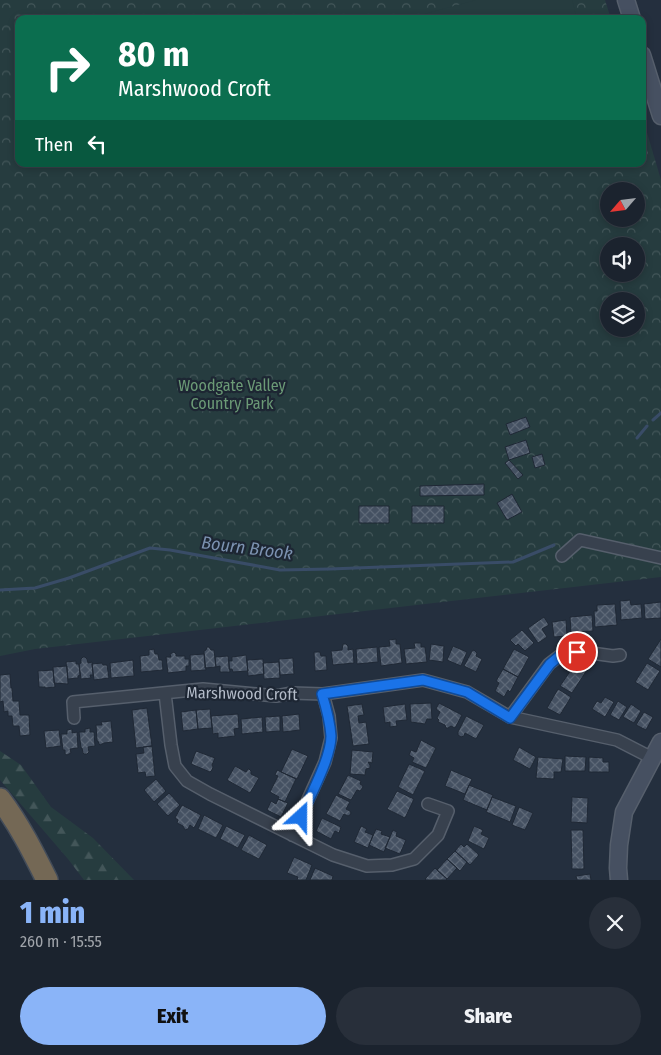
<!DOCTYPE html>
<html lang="en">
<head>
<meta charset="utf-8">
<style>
  body { margin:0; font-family:"Fira Sans Condensed",sans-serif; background:#282f3a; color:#f1f3f6; height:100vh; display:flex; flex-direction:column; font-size:19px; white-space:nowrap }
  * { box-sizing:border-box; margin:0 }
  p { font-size:16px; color:#a0a4aa }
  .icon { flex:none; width:28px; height:28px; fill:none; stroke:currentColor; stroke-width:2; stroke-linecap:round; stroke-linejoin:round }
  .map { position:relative; height:880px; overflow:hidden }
  .panel { display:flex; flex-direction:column; background:#1b232e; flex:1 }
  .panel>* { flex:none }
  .hud { position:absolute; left:15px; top:15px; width:631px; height:152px; border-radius:10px; box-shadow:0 2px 8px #0003,0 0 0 1px #39404a; background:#0b6e4f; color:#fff; overflow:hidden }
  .needle { width:32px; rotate:242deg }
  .controls { position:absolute; left:600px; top:182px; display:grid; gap:10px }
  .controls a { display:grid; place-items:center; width:45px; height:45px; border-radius:50%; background:#1b232e; box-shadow:0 2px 8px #0003,0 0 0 1px #39404a; font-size:25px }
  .pin { position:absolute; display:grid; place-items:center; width:42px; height:42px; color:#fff; margin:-21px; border:2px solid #fff; border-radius:50%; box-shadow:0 1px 5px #0007 }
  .me { position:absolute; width:55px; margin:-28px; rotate:24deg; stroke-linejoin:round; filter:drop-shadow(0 0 4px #0008) }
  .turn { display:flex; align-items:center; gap:18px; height:105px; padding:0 20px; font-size:22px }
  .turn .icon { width:65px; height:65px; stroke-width:2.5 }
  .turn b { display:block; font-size:35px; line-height:42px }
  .then { display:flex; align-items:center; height:48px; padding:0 20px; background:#0003; gap:10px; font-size:19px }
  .round { display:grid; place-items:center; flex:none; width:52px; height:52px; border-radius:26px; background:#282f3a }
  .headline { display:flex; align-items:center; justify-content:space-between; height:85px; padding:0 20px }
  h1 { font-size:30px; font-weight:800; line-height:38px; color:#8ab4f8 }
  .cta { display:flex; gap:10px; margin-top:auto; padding:10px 20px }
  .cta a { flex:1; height:58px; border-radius:30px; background:#8ab4f8; color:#111; font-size:20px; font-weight:800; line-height:58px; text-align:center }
  .cta a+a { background:#282f3a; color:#f1f3f6 }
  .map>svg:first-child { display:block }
  .forest { fill:url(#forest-firs) }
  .park { fill:url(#park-crowns); fill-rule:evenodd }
  .pitch { fill:#263c3f }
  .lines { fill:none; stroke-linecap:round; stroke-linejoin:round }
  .stream { stroke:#394c67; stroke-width:3 }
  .building { fill:url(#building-cross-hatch); stroke:#1f2835 }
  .street-casing { stroke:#565f6c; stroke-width:14 }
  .secondary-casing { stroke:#565f6c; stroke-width:19 }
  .highway-casing { stroke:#434c59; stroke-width:24 }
  .street { stroke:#38414e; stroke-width:11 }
  .secondary { stroke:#465061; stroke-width:16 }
  .highway { stroke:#746855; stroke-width:21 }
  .route-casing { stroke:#114b97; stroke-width:12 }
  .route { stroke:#1a73e8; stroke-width:9 }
  .labels { text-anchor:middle; stroke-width:4.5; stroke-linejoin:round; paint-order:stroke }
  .park-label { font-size:16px; fill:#6b9a76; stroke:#1d2633 }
  .street-label { font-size:16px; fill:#b4bcc9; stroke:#1d2633 }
  .water-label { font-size:18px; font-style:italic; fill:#7c92b1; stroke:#1d2633 }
</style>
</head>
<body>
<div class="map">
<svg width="661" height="880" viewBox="0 0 661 880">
  <defs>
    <pattern id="forest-firs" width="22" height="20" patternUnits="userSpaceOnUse" patternTransform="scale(1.25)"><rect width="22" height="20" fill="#263c3f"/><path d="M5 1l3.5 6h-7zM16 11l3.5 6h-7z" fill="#435659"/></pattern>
    <pattern id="park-crowns" width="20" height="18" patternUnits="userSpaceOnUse" patternTransform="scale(1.25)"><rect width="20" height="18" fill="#263c3f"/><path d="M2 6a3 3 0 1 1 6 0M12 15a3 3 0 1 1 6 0" fill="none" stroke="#435659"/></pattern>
    <pattern id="building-cross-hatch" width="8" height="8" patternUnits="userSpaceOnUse" patternTransform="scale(1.25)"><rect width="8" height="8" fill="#455162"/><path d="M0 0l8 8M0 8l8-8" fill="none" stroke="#5d6877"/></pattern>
  </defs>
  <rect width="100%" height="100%" fill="#242f3e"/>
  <path class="forest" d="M0,751l21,14 30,42 42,31 41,42h-50l-16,-21 -68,-79z"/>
  <path class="park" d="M0,0h605l6,19h-592v145h623l1,-45 18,61v397l-626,72 -35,7zM609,191h27v28h-27zM609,246h27v28h-27zM609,301h27v28h-27z"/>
  <path class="pitch" d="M476,0h96l5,19h-159l-1,-3z"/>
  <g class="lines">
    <path class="stream" d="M653,420l8,-7
      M637,438l10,-12
      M0,590l35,-2 34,-10 81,-30 20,2 110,20 50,-1 183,-7 41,-17"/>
  </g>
  <path class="building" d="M526,417l4,10 -20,8 -4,-11z
    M526,440l4,13 -21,7 -4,-13z
    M542,454l3,11 -10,3 -3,-11z
    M509,460l14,15 -5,4 -13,-16z
    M484,484v11l-64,1v-10z
    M512,494l10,18 -15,8 -10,-17z
    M359,506h30v17h-30z
    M412,506h32v17h-32z
    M630,600l1,5 10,-1 1,14 -21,2 -1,-19z
    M661,602v16l-16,1 -1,-15z
    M615,604l2,21 -22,2 -1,-16h3v-6z
    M592,615l1,16 -22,1 -1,-15z
    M544,617l5,8 -7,4 5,8 -9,6 -10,-15z
    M566,620l1,16 -13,1 -2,-15z
    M522,630l12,13 -9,8 -7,-7 -2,2 -6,-6z
    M396,639v5h4l2,19 -21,3 -2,-19 11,-1 -1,-6z
    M661,639v28l-13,-8z
    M414,643h7v4h4l2,15 -21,2 -2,-15 11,-1z
    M343,644h3l2,2v4l5,-1 1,14 -21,2 -2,-14 11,-1z
    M431,644l13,2 -1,16 -14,-2z
    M453,646l14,6 -6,14 -14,-6z
    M207,647h2l2,3h3l2,17 -11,1 -1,-17 2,-1z
    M377,647l1,15 -21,2 -1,-15z
    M154,649l1,5h3l1,6h3l1,10 -22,2 -1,-16 9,-1v-5z
    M514,649l15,8 -11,20 -15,-8z
    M474,650l3,3 -1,3 6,3 -6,13 -12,-6 8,-15z
    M174,652l2,2v2h9v3h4v7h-3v5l-18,2 -2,-16h5l-1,-3z
    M314,652h6l1,4h5l1,14 -12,1z
    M204,654l2,16 -15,1 -1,-16z
    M246,655l2,16 -15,1 -1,-3h-3v-8h3v-4z
    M228,656l2,16h-10v-6l-4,1 -1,-10z
    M83,657h2l2,2 1,4 4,-1 1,13h-3l1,3 -10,1 -2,-15 2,-1v-4z
    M293,658l1,16 -14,1 -1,-16z
    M263,659l1,15 -16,2 -1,-16z
    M133,660l1,16 -23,2 -1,-15z
    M76,661v3h3l1,11 -2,1v2l-10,1 -2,-17z
    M279,662l1,16 -16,1 -1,-16z
    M102,663l1,2h4l2,13 -15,2 -2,-16z
    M647,663l13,8 -12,19 -13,-8z
    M578,665l9,5 -15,23 -12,-7 11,-16 3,2z
    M67,666l1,18 -14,-1 -1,-16z
    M503,669l15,8 -8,15 -2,-2 -4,7 -9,-6 4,-8 -3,-2z
    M53,670l2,17 -10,1v-1h-6l-1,-16z
    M10,674l1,14h1l1,13h6l1,14h9l1,20 -10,1 -1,-10h-6l-1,-10h-4v-5l-4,1 -1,-11 -3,1v-27z
    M558,689l13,8 -11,18 -13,-7z
    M605,697l9,5 -9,15 -13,-8 5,-8 4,2z
    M618,701l9,6 -8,13 -9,-5z
    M431,703l1,16h-5l-2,5 -14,-2 -1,-18z
    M439,703l23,12 -7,13 -4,-2 -3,2h-2l-1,-3 -7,-3 1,-2 -2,-2 3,-6 -4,-3z
    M362,704l2,11 -6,1 1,7 7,-1 3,22 -16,2 -6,-40z
    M405,704l2,16 -11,1 1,5 -7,1v-5l-5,1 -2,-16z
    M631,704l10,7 -7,12 -11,-6z
    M147,708l5,38 -16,2 -4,-38z
    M210,709l2,19 -14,1 -2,-19z
    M196,710l2,19 -15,2 -2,-19z
    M644,712l9,5 -7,13 -10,-5z
    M238,714l1,14 -5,1 1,7 -17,2v-5l-5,1 -2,-18z
    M299,714l1,16 -17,2 -1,-16z
    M280,716v15l-14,1 -1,-15z
    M466,716l18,9 -8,14 -11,-6 -1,3 -3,1 -3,-2v-3z
    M262,717l1,15 -21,2 -1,-15z
    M111,721l2,21 -9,1 -4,2 -1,-1 -1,-3h-1l-1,-16h6l-1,-3z
    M90,728v4h4l1,14 -7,1 1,5 -2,2h-3l-1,-1 -1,-5h-1l-2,-16h6v-3z
    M72,729v4l5,-1 1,16 -8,1 1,4 -4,2 -2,-1v-4h-2l-2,-16h6v-4z
    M59,730l2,16 -15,2 -2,-17z
    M421,740l15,8 -10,20 -14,-6 2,-4 -5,-3 2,-5 5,2z
    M152,746l3,30 -9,1 -1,-5 -7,1 -2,-19 8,-1 -1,-6z
    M519,747l17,10 -6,12 -17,-9z
    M292,749l16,7 -11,23 -16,-7z
    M352,750l21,2 -1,11 -4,-1 2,3v3l-4,1 -1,6 -15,-1z
    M196,751l19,7 -3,7 1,2 -1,3 -2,2 -19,-8z
    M565,756l21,1 -1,14h-20z
    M538,757l25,2 -2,13h-7v7l-18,-1z
    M589,757l14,1v4h6v10h-20z
    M409,764l16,7 -12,24 -15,-8z
    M235,766l11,6 2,-3h1l2,2v3l8,4 -9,15 -23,-13z
    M277,770l19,9 -11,23 -7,-3 1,-2 -9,-5 8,-16 -3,-1z
    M451,770l21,9 -7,15 -20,-8z
    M348,775l13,6 -1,3 2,1 1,2 -3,4 -3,-1 -6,10 -13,-6z
    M156,779l10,12 -12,11 -10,-12z
    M469,785l24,10 -6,15 -24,-10z
    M397,791l17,8 -9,19 -18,-9z
    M169,793l11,12 -12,11 -11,-12z
    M336,795l14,7 -4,7 4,2 1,2 -1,2 -2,1 -4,-2 -4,7 -14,-7z
    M492,797l24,9 -6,16 -24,-10z
    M572,797l16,1 -1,25 -16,-1z
    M278,799l10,4 -7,14 -14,-7 4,-9 5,3z
    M182,805l19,10 -7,13 -4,-3 -2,4 -3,1 -2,-4 -6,-3 1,-3 -3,-2z
    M519,807l14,6 -8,17 -13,-5z
    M204,815l19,10 -7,13 -18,-9z
    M322,818l19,9 -2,6 -4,-2 -4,8 -15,-8z
    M226,826l19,9 -7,13 -18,-9z
    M361,826l6,3 -2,3 8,3 -5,13 -14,-6z
    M474,826l9,4 -2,4 8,4 -5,11 -16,-8z
    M376,829l6,2 -1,3 9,3 -6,15 -15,-7z
    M393,830l4,2 -1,4 10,4 -6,14 -15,-6z
    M571,830h12l1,39h-12z
    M249,835l18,10 -8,14 -18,-9z
    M461,844l3,3 3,-3 12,11 -9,10 -15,-14z
    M455,851l12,11 -7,9 -13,-12z
    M294,857l18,8 -6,15h-9l1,-3 -11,-4z
    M447,859l10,9 -10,11 -10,-9z
    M315,868l18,8 -1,4h-22z
    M435,868l12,11 -1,1h-20l-1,-1z
    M590,874l1,6h-14l-1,-4z"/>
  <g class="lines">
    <g class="street-casing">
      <path id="street" d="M562,556l18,-16 81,18
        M165,693l6,52 4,21 12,15 23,13 123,61 34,11 25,-1 22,-6 24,-24 10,-24 -20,-7
        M510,717l39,-53 13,-10 15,-3 36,5 7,-1
        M74,718l-1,-16 130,-13 73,7 16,-3 31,1 100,-14 44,12 43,25 107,23 35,18
        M292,835l33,-73 6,-24 -2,-22 -6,-22"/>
    </g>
    <g class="secondary-casing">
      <path id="secondary" d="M626,0l6,19
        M642,55l19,61
        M619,880l-1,-12 1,-23 5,-33 37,-70"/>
    </g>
    <g class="highway-casing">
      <path id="highway" d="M0,799c19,25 33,53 47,81"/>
    </g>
    <use href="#street" class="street"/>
    <use href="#secondary" class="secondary"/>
    <use href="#highway" class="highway"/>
  </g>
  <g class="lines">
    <g class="route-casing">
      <path id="route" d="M301,817c9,-21 30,-59 30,-81 -1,-15 -5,-29 -9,-42l101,-14 44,12 43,26 40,-54 12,-10 15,-2"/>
    </g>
    <use href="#route" class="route"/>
  </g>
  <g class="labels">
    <g class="park-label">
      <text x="232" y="391">Woodgate Valley<tspan x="232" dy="18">Country Park</tspan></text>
    </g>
    <g class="street-label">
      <text transform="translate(242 693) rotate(1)" y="6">Marshwood Croft</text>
    </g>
    <g class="water-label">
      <text transform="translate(247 548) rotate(7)" y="6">Bourn Brook</text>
    </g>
  </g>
</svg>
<div class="controls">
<a><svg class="needle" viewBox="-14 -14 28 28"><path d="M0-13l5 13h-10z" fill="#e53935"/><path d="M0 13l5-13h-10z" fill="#a0a4aa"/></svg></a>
<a><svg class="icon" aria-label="sound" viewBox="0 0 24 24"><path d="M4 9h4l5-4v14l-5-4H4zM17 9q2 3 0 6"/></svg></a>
<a><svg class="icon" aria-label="layers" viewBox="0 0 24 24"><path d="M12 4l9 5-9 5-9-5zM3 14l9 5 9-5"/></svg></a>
</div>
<div class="pin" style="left:577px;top:652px;background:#d93025"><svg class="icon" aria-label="arrive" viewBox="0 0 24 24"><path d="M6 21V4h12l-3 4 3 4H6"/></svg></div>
<svg class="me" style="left:301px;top:817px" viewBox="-20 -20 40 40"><path d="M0-17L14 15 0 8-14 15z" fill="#1a73e8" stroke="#fff" stroke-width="4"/></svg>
<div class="hud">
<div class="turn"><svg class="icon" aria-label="right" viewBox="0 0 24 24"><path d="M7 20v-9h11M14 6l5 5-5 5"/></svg><div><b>80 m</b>Marshwood Croft</div></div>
<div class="then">Then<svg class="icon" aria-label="left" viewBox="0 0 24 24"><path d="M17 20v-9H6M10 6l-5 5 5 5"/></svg></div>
</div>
</div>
<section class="panel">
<div class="headline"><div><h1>1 min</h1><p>260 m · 15:55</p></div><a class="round"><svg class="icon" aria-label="close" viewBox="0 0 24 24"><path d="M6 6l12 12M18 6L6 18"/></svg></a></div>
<div class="cta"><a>Exit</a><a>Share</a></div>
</section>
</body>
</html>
